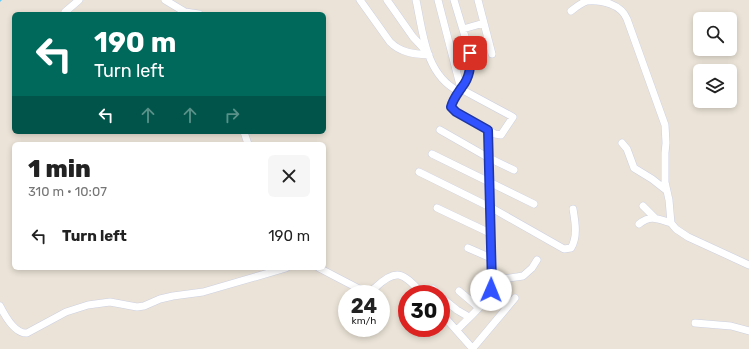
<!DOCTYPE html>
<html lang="en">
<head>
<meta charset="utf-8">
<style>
  body { margin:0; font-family:Rubik,sans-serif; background:#f6f6f6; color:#222; height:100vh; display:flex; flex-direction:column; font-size:15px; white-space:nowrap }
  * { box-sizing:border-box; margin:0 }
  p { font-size:13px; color:#767676 }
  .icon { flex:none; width:22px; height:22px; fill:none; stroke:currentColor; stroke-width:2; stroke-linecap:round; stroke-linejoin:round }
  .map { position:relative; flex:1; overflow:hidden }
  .drawer { position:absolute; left:12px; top:142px; width:314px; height:128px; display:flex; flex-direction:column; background:#fff; border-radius:6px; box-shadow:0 2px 6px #0003 }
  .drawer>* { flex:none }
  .guide { position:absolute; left:12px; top:12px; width:314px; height:122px; border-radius:6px; box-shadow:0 2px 6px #0003; background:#00695c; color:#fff; overflow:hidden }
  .fabs { position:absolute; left:693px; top:12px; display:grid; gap:8px }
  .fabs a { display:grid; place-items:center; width:44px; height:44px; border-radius:6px; background:#fff; box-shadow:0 2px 6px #0003; font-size:20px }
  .speed { position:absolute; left:338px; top:285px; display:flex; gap:8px; font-size:20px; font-weight:700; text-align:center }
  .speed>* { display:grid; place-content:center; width:52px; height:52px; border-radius:50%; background:#fff; box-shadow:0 2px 6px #0003; line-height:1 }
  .speed small { font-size:10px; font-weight:400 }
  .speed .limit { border:6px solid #d22; background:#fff; color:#111 }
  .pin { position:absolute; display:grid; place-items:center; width:34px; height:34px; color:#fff; margin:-17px; border-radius:8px; box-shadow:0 2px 6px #0006 }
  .me { position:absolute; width:44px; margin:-22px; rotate:1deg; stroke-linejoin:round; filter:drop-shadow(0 0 3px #0008) }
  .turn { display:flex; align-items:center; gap:14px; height:84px; padding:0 16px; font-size:18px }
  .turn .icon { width:52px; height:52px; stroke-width:2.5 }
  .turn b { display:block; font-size:28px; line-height:34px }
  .lanes { display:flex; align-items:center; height:38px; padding:0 16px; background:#0003; justify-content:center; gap:20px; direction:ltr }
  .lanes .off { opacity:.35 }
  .round { display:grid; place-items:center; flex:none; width:42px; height:42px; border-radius:6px; background:#f6f6f6 }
  .headline { display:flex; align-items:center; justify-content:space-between; height:68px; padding:0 16px }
  h1 { font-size:24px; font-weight:800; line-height:30px }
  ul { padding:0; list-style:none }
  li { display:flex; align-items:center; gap:12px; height:52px; padding:0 16px }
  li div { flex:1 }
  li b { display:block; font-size:15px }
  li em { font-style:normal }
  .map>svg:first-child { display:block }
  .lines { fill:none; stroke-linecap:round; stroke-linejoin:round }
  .stream { stroke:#60ccf7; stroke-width:1.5 }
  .minor-casing { stroke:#ccd0e2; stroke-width:8 }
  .minor { stroke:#fff; stroke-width:7 }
  .route-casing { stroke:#1f36a6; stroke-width:10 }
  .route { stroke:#3053ff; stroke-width:7 }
</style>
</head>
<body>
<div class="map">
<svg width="749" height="349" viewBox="0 0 749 349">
  <rect width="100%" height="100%" fill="#ebe3d7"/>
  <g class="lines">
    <path class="stream" d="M0,1l1,-1"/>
    <g class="minor-casing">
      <path id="minor" d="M165,0l20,12 14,2
        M360,0l30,42c11,11 24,12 39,13
        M387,0l26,37 14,15
        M416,0c7,32 9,74 42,91
        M438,0l23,89 52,28 -12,18 -6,-1 -39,-22 -4,-3c-2,-12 11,-21 16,-31 3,-8 3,-16 2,-25l-16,-53
        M478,0l14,54
        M571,11c5,-4 10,-8 16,-10 15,-1 34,3 40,18l38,106 1,18 -1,10v29l4,18 2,23 5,6 12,8 61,28
        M65,12l14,-12
        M463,29l21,-6
        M440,130l49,28 25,12
        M244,132l4,12
        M622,143l5,6 7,19 18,11 14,11
        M432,154l102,50
        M419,172l71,35 74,42 7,-1c7,-11 4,-27 2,-39
        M643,206l12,12
        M437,208l53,25
        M639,224c12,-10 19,-5 32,-1
        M468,248l23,10
        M319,268l46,24c5,0 7,-2 11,-5 22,-21 28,-12 47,7
        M492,285l11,-6 20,-3 9,-8 5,-8
        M433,289l5,5
        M459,291l19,16
        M441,297l16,13 12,7
        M0,306c5,10 15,28 27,27l39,-21 22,-7 22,-3 27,5 7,-1 16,-7 13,-3 30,-4 83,-24
        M441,313l32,36
        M695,323l36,3 18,5
        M457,330c12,-13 31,-27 35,-45l-4,-155
        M473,348l42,-50"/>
    </g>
    <use href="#minor" class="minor"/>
  </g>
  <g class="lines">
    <g class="route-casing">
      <path id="route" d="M470,53c1,13 0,24 -8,34 -4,6 -9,12 -11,20l5,5 32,18 4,155 -1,5"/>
    </g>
    <use href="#route" class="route"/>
  </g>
</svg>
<div class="fabs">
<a><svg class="icon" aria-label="search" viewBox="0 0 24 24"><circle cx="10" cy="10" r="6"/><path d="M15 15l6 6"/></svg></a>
<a><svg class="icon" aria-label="layers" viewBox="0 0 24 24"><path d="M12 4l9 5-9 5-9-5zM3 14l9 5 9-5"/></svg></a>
</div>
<div class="speed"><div>24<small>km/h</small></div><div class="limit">30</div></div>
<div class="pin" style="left:470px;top:53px;background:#d93025"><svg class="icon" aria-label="arrive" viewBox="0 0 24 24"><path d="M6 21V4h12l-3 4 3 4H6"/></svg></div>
<svg class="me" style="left:491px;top:290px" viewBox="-20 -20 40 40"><circle r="19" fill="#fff"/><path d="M0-13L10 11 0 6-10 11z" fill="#3053ff"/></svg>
<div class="guide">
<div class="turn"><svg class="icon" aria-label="left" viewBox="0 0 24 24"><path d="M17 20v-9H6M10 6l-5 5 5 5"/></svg><div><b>190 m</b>Turn left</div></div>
<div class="lanes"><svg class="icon" aria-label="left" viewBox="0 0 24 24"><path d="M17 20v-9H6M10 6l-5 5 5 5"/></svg><svg class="icon off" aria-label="ahead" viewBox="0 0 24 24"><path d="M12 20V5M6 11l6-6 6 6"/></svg><svg class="icon off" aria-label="ahead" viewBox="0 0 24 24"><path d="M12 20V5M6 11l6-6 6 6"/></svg><svg class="icon off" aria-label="right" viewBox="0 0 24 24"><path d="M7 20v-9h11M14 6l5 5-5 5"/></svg></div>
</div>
<section class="drawer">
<div class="headline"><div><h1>1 min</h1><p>310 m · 10:07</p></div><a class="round"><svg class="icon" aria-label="close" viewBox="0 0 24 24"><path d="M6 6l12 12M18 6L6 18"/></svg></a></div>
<ul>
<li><svg class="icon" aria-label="left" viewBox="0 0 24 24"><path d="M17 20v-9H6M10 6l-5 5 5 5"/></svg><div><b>Turn left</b></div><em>190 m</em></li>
</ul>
</section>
</div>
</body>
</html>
